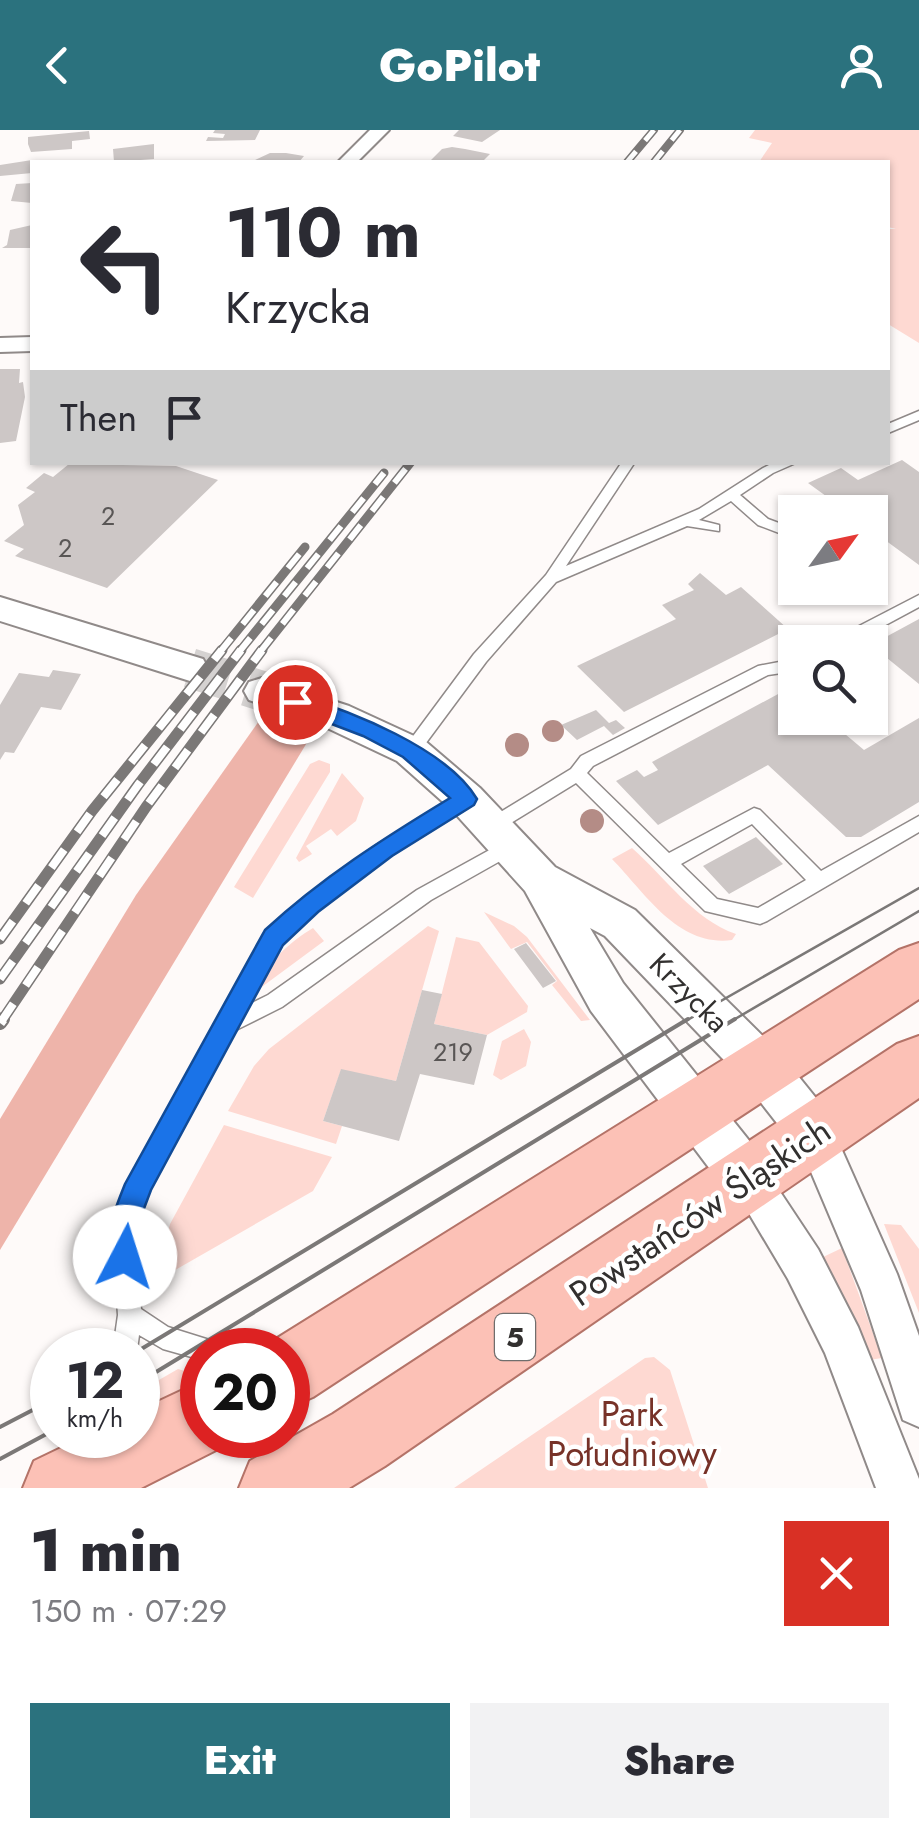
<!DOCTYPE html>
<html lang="en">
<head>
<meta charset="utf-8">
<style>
  body { margin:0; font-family:Jost,sans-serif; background:#f2f2f3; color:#2b2b33; height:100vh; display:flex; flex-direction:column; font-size:38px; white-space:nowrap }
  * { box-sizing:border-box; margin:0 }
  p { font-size:32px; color:#7c7c81 }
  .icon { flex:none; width:55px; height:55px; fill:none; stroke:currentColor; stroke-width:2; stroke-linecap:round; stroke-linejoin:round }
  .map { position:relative; height:1358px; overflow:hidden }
  .side { display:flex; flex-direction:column; background:#fff; flex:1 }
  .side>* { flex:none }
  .top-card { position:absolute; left:30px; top:30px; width:860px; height:305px; border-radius:0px; box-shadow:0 2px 8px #0004; background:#fff; color:#2b2b33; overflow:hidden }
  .needle { width:65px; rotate:57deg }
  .tools { position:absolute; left:778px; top:365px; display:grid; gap:20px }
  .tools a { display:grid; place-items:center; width:110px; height:110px; border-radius:0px; background:#fff; box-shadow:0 2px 8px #0004; font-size:50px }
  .speed { position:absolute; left:30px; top:1198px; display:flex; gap:20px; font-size:50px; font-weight:700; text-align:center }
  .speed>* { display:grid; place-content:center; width:130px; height:130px; border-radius:50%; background:#fff; box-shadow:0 2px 8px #0004; line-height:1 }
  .speed small { font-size:25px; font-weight:400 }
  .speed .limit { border:15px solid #d22; background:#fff; color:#111 }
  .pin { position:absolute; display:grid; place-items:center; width:85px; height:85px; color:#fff; margin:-42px; border:5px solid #fff; border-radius:50%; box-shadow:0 2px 10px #0007 }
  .me { position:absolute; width:110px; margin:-55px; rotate:5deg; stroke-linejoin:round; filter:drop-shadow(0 0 8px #0008) }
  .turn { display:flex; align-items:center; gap:35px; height:210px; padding:0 30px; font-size:45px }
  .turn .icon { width:130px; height:130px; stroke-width:2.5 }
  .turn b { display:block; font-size:70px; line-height:85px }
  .then { display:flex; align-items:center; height:95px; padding:0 30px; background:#0003; gap:20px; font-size:38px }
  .round { display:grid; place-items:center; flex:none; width:105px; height:105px; border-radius:0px; background:#f2f2f3 }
  .summary { display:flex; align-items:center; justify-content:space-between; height:170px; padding:0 30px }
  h1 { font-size:60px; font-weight:800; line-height:75px }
  .button { display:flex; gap:20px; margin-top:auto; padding:20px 30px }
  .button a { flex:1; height:115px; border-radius:0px; background:#2b727e; color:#fff; font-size:40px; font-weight:800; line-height:115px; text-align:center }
  .button a+a { background:#f2f2f3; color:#2b2b33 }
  header { display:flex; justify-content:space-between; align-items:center; height:130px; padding:0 30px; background:#2b727e; color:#fff; font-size:45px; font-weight:800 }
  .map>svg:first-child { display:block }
  .green { fill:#fed9d2 }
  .forest { fill:#eeb4aa }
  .building { fill:#cdc7c6 }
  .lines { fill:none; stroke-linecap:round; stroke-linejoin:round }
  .tertiary-tunnel { stroke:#d5d2d1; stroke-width:40; stroke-dasharray:40 20; stroke-linecap:butt }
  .service-casing { stroke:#908a89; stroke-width:3 }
  .minor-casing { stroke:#908a89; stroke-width:4 }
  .tertiary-casing { stroke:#908a89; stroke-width:4 }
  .primary-casing { stroke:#b47368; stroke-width:4 }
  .service { fill:#fff; fill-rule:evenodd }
  .minor { fill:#fff; fill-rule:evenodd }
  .tertiary { fill:#fff; fill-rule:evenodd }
  .primary { fill:#fcc1b6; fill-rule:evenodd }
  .tram-far1 { stroke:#7b7877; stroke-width:2.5 }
  .tram { stroke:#7b7877; stroke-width:4 }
  .rail-far3-casing { stroke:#7b7877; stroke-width:8 }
  .rail-far2-casing { stroke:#7b7877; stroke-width:9 }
  .rail-far1-casing { stroke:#7b7877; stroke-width:11 }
  .rail-casing { stroke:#7b7877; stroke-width:14 }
  .rail-far3 { stroke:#fff; stroke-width:5; stroke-dasharray:14; stroke-linecap:butt }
  .rail-far2 { stroke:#fff; stroke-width:6; stroke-dasharray:18; stroke-linecap:butt }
  .rail-far1 { stroke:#fff; stroke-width:8; stroke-dasharray:22; stroke-linecap:butt }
  .rail { stroke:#fff; stroke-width:10; stroke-dasharray:29; stroke-linecap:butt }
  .tree { fill:#b48c86 }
  .route { fill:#1a73e8; stroke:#114b97; stroke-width:2.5 }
  .labels { text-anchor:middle; stroke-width:9; stroke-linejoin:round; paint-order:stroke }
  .number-label { font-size:25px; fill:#595655 }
  .shield { fill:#fff; stroke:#706e6d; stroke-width:2.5 }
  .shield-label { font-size:28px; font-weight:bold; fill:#32302f }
  .street-label { font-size:30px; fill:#32302f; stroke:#fff }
  .near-street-label { font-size:35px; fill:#32302f; stroke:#fff }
  .near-park-label { font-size:35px; fill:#773228; stroke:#fff }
</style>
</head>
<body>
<header><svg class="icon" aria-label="back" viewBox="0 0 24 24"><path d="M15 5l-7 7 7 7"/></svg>GoPilot<svg class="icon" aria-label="person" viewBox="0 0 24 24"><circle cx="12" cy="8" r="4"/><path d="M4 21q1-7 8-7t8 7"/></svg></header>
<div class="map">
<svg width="919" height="1358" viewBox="0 0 919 1358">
  <rect width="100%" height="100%" fill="#fefaf9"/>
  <path class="green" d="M755,0h164v213l-31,-19v-95h8l-8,-2v-65h-129l13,-19 -23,-5z
    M319,630l11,4v8l-77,126 -19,-11 76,-123z
    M342,643l22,25 -8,23 -19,15 -6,-7 -25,17 6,8 -13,8 -3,-4z
    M632,718c34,30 61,71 104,86l-4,6c-54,7 -86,-46 -120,-81z
    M484,782l30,14 13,11 63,83 -9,1 -29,-36 5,-4 -30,-39 -16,7z
    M428,796l11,5 -43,150 -55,-11 -18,51 19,5 -6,18 -108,-33 26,-45 15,-17z
    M313,798l11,13 -65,48c2,-23 34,-49 54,-61z
    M456,807l23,5 49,64 -1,6 -40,23 -53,-11z
    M524,899l7,13 -5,24 -25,14 -8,-5 9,-34z
    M224,995l108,32 -19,34 -143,82 -4,-34 4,-15z
    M884,1094l17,1 18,24v64z
    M842,1118l40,110 -13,2 -48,-102z
    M654,1227l16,13 38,118h-254l191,-130z
    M178,1239l24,7v10l-64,31v-25z"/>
  <path class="forest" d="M266,581l48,20 -314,519v-131l136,-224z"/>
  <path class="building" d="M215,0h45l-5,10 -49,1 2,-4 15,1 2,-4 -12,-1z
    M459,0h41l-18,12 -29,-6z
    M89,1l1,8 -18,2v8l-41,3 -3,-8v-7z
    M154,14v15l-40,3 -1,-13z
    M452,17l13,2 25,5 -8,8 -51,-2 11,-11z
    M270,23h16l18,3 -5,6h-48z
    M32,30v13l-32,3v-11z
    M32,53v20l-21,-2 5,-17z
    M32,95v23h-30l5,-3 3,-15z
    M0,239h20l-1,14 4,-1 2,15 -9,44 -16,2z
    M902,330l17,12v93l-49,-36v-17h-22l-40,-29 33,-15 17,12z
    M69,334l107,2 42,14 -111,108 -92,-32 9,-7 -20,-8 20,-16 -6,-20 17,-13 -9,-4 18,-15 9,4z
    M700,443l26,22 15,-8 47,42 -164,83 -47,-46 99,-47 -14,-14 32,-15 -6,-6z
    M919,489v65l-48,-39z
    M53,540l28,4 -20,36 -20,-3 -27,46 -9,-1 -5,8v-55l19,-32 30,4z
    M791,557l4,3v28h31l38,32 55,-32v84l-58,35h-15l-78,-72 -110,60 -42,-44 21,-11 7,7 14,-7 -6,-8z
    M596,580l13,13 7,-3 9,8 -12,7 -9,-9 -27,14 -16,-15z
    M756,707l27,27 -54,30 -26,-28z
    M526,813l30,38 -13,7 -29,-39z
    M422,860l20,4 -8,30 53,11 -13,50 -54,-11 -21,67 -76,-20 18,-52 55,12z"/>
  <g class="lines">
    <path class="tertiary-tunnel" d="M190,538l72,23"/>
    <g class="service-casing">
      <path id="service" d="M919,281v9l-31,13v-9z
        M622,332h13l-69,104 133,-57 64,-41 12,-6h23l-25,11 -33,22 28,24 27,10v10l-37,-14 -27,-24 -32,19 20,5v6l-32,-5 -131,56 -70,80 -69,93h-12l-2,-4 2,-4 69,-93 72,-79z
        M919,465v12l-65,35h-20l2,-4z
        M795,529v12l-27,4 -175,91 -6,7 82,80 85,-45 6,2 61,61 98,-55v16l-152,89 -7,3 -55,-13 -129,-128 -78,48h-12l-3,-5 3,-5 85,-52 10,-13 177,-90zM752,694l54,56 -48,28 -41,-9 -36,-35z
        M466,662l6,2 3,5 -3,5 -82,50 -74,55 -35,35 -33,61 20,-10 149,-105 87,-48h12l3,5 -3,5 -85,48 -149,107 -48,24 -86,158 -14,38 7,82 27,18 48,15 4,8h-18v10l-39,-11 -24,-14 -2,15h-24l5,-35 -6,-88 19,-50 136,-245 35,-33 76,-55z"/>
    </g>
    <g class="minor-casing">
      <path id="minor" d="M370,0h19l-32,32h-19z
        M32,207v14l-32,1v-14z
        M815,985l14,6 68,153 22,62v91l-16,-7 -42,-130 -66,-156 6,-13z
        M749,1031l14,5 55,83 40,78 61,152v9h-43l-51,-135 -37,-74 -59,-99 6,-14z"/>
    </g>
    <g class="tertiary-casing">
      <path id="tertiary" d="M0,467l203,62 5,9 -5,9 -13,4 -190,-60z
        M262,548l87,28 76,35 55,47 75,79 80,43 143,141 54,67 7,16 -7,16 -17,7 -17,-7 -54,-69 -139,-145 -15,-8 33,55 144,180 7,17 -7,17 -18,7 -18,-7 -140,-186 -66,-120 -73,-81 -55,-49 -74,-35 -74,-26 -5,-9 5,-9z"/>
    </g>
    <g class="primary-casing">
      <path id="primary" d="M919,813v56l-606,398 -25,11v-58h-27l2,-3 636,-397z
        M919,906v62l-534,368 -36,22h-110l11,-27 83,-47 564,-370z
        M202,1251v54h30l-4,9 -87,44h-118l11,-27 54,-26h50v-24z"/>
    </g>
    <use href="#service" class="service"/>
    <use href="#minor" class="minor"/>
    <use href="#tertiary" class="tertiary"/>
    <use href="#primary" class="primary"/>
    <path class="tram-far1" d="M684,892l235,-134
      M730,892l189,-111"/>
    <path class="tram" d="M138,1221l550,-332
      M138,1253l597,-364
      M0,1297l52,-27
      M0,1329l52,-28"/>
    <g class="rail-far3-casing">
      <path id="rail-far3" d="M627,32l27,-32
        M654,32l26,-32"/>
    </g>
    <g class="rail-far2-casing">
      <path id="rail-far2" d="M220,522l85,-105
        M239,522l145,-179
        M260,522l151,-190"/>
    </g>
    <g class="rail-far1-casing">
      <path id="rail-far1" d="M0,809l92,-128 130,-161
        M0,849l138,-194 103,-135
        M1,892l145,-215 116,-157"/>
    </g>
    <g class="rail-casing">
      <path id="rail" d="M0,893l3,-4"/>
    </g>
    <use href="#rail-far3" class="rail-far3"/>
    <use href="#rail-far2" class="rail-far2"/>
    <use href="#rail-far1" class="rail-far1"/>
    <use href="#rail" class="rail"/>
  </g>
  <g class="tree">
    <circle cx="553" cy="601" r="11"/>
    <circle cx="517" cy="615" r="12"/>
    <circle cx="592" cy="691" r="12"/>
  </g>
  <path class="route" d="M295,564c55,17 152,54 182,105l-3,6 -82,51 -74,56 -35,33 -132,245 -14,37 3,30 -4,10 -11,4 -10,-4c-13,-30 -1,-55 10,-83l140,-254c56,-52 119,-92 185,-132l-47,-41 -40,-21 -76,-29 -3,-5z"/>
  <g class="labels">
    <g class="number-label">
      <text x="108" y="395">2</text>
      <text x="65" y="427">2</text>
      <text x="453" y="931">219</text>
    </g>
    <rect class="shield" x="495" y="1184" width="40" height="46" rx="8"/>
    <g class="shield-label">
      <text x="515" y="1217">5</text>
    </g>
    <g class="street-label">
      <text transform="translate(689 863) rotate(45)" y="10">Krzycka</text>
    </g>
    <g class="near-street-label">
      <text transform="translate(700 1082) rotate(-34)" y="12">Powstańców Śląskich</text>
    </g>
    <g class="near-park-label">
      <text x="632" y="1296">Park<tspan x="632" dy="40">Południowy</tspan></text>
    </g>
  </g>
</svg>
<div class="tools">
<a><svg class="needle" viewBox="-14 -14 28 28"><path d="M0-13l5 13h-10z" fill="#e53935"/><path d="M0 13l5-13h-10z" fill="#7c7c81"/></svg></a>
<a><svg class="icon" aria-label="search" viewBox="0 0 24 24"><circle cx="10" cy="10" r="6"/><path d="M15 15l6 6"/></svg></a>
</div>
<div class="speed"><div>12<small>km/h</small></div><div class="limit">20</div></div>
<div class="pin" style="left:295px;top:572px;background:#d93025"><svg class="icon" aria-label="arrive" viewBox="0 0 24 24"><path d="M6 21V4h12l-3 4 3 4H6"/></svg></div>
<svg class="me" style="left:125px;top:1127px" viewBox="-20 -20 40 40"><circle r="19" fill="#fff"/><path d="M0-13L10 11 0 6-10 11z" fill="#1a73e8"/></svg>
<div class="top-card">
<div class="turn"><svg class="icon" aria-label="left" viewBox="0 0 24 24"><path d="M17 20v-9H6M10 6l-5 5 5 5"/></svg><div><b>110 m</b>Krzycka</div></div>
<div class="then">Then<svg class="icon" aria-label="arrive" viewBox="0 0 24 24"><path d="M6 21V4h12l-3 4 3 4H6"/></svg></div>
</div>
</div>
<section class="side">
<div class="summary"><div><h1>1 min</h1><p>150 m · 07:29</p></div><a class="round" style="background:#d93025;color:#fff"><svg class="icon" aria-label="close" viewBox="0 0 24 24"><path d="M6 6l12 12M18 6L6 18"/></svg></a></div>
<div class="button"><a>Exit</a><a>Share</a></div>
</section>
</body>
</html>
